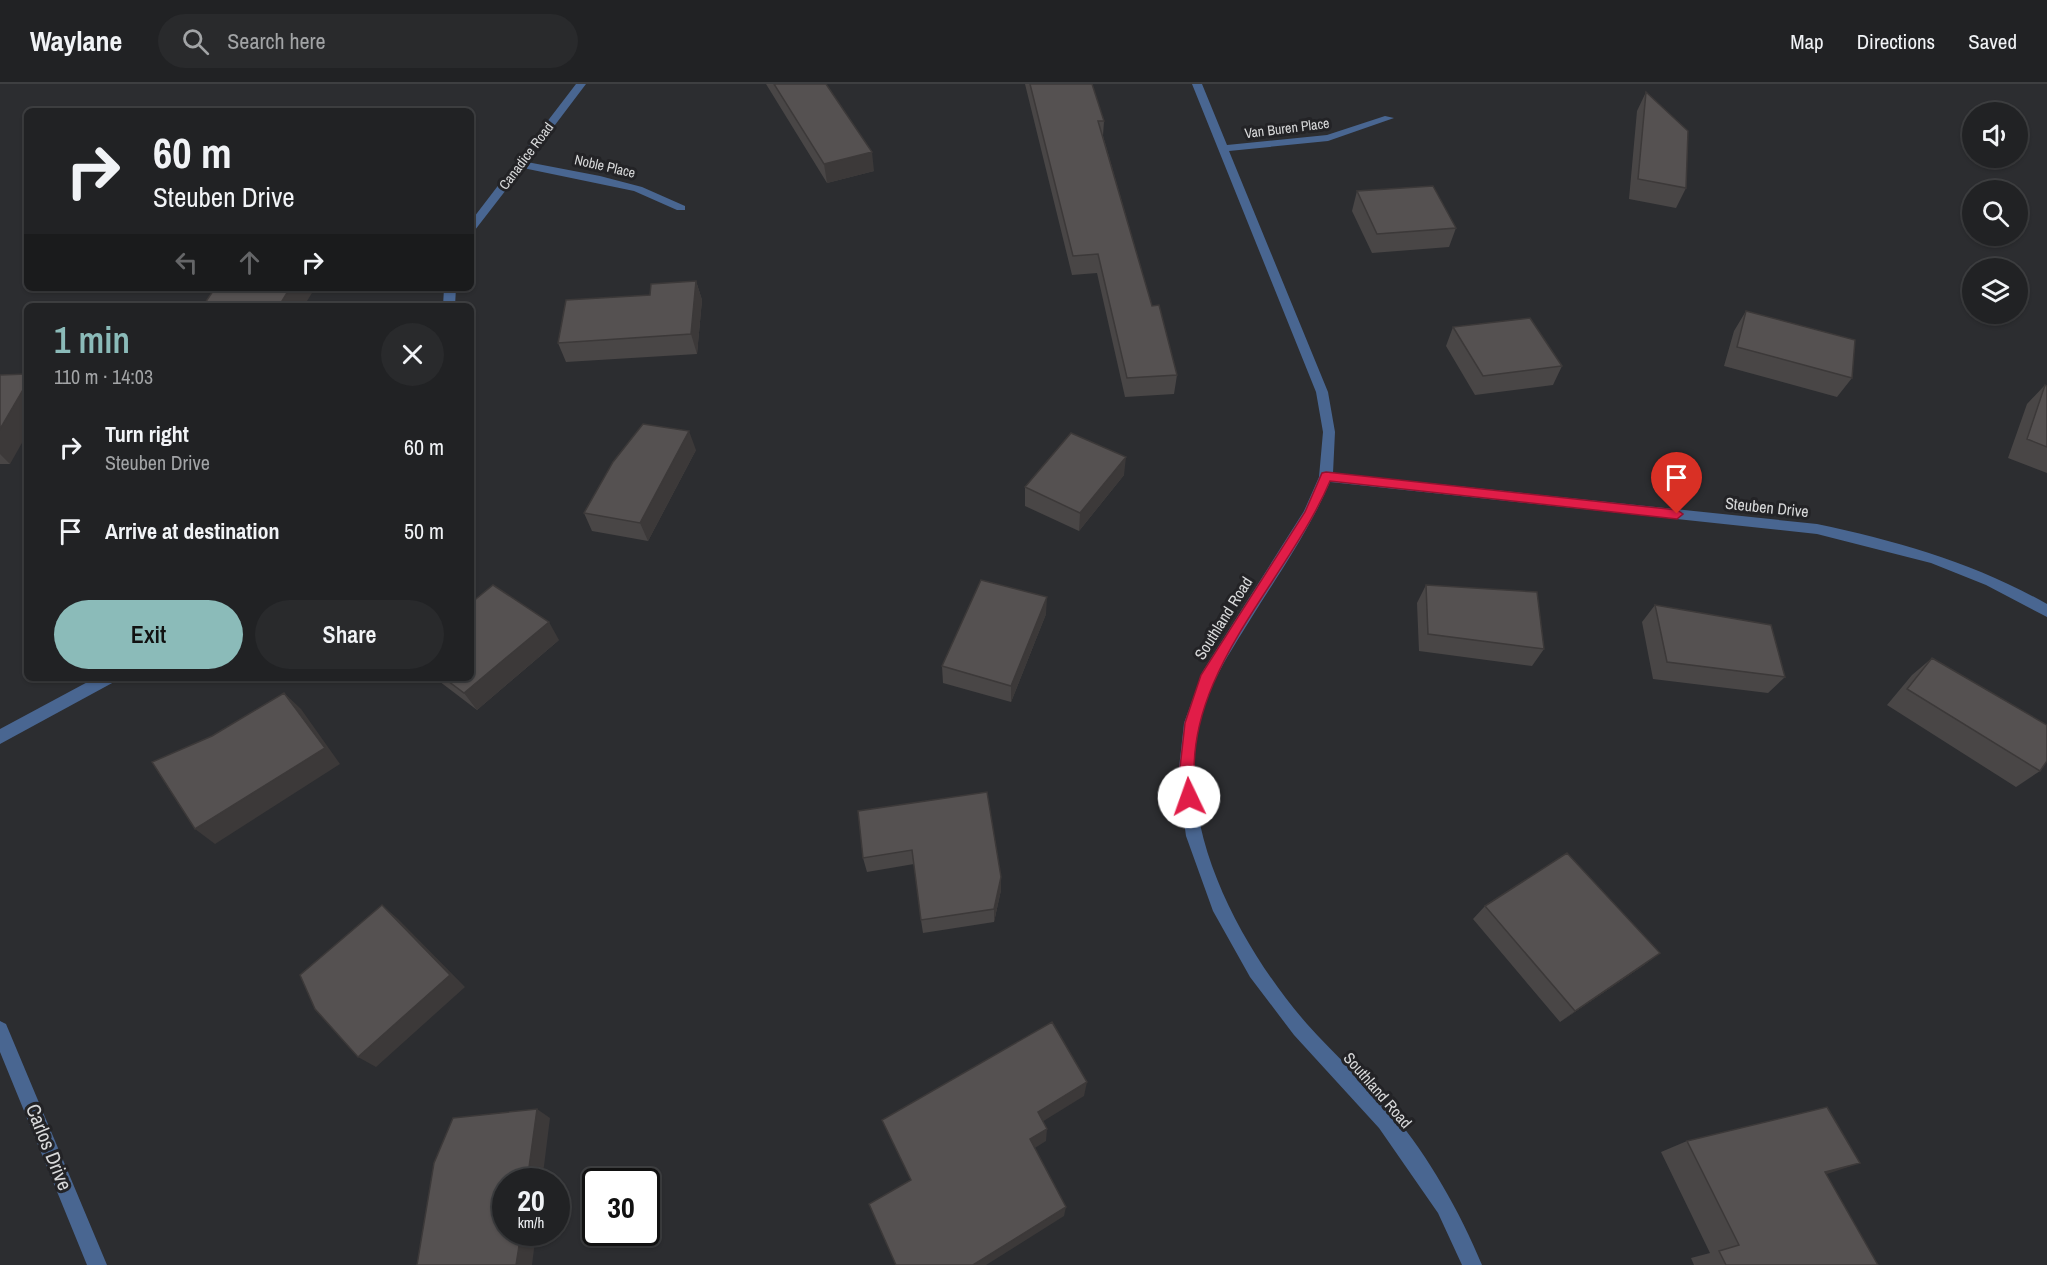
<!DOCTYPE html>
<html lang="en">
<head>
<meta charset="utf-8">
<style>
  body { margin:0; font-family:"Archivo Narrow",sans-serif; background:#292a2c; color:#f1f3f6; height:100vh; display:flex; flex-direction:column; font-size:22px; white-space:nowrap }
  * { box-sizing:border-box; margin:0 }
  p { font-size:20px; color:#a2a4a6 }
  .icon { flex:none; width:33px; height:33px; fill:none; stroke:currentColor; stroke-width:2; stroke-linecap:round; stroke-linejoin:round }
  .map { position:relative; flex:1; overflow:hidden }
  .panel { position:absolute; left:24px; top:219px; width:450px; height:378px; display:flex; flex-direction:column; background:#212224; border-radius:9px; box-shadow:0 2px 4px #0004,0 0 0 2px #3e3f41 }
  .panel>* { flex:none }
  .guide { position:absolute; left:24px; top:24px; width:450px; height:183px; border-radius:9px; box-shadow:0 2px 4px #0004,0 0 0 2px #3e3f41; background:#212224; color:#f1f3f6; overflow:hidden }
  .controls { position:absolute; left:1962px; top:18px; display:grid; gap:12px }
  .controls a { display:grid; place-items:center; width:66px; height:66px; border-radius:50%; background:#212224; box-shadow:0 2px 4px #0004,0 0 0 2px #3e3f41; font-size:30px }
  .speed { position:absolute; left:492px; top:1084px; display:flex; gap:12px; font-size:30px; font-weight:700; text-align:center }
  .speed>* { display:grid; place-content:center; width:78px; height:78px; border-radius:50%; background:#212224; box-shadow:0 2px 4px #0004,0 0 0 2px #3e3f41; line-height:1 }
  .speed small { font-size:15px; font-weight:400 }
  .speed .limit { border:3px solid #111; border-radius:9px; background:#fff; color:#111 }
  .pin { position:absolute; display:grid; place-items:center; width:51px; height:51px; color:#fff; margin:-62px -26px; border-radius:50% 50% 50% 0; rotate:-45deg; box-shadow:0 0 6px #0007 }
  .pin .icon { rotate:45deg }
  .me { position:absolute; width:66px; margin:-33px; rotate:357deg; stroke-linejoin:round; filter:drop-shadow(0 0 4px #0008) }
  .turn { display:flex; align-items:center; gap:21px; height:126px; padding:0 30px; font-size:27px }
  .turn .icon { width:78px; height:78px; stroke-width:2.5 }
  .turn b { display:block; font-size:42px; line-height:51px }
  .lanes { display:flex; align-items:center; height:57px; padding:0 30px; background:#0003; justify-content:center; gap:30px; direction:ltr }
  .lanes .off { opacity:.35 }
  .round { display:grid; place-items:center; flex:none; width:63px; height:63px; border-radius:32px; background:#292a2c }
  .overview { display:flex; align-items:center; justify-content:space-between; height:102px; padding:0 30px }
  h1 { font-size:36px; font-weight:600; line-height:45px; color:#8bbbb9 }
  .cta { display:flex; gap:12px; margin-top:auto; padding:12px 30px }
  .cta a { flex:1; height:69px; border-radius:36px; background:#8bbbb9; color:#111; font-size:24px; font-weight:600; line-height:69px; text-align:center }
  .cta a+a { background:#292a2c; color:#f1f3f6 }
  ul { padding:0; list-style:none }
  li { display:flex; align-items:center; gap:18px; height:84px; padding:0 30px }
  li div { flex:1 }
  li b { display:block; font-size:22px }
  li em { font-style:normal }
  header { display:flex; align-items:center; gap:36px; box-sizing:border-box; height:84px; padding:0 30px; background:#212224; border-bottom:2px solid #3e3f41 }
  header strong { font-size:28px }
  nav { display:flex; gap:33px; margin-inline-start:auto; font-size:21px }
  .search { width:420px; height:54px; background:#292a2c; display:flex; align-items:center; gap:15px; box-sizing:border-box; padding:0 21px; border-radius:33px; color:#a2a4a6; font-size:22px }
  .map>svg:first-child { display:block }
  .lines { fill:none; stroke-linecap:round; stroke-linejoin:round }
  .street { fill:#496691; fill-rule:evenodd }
  .wall { fill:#494646 }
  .shaded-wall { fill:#3c3939 }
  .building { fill:#555151; stroke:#3c3939; stroke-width:1.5 }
  .route { fill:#e11d48; stroke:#92132f; stroke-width:1.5 }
  .labels { text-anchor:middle; stroke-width:6; stroke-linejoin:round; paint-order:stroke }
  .far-street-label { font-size:14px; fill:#d8d9da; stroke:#232326 }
  .street-label { font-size:16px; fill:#d8d9da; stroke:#232326 }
  .near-street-label { font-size:20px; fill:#d8d9da; stroke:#232326 }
</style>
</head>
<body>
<header>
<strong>Waylane</strong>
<div class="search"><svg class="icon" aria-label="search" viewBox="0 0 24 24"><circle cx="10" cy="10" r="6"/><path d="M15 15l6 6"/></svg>Search here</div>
<nav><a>Map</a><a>Directions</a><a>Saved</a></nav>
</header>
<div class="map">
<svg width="2047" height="1181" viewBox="0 0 2047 1181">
  <rect width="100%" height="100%" fill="#2c2d30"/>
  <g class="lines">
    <path class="street" d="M576,0h10l-59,78 73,14 42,11 43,19v4h-8l-43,-19 -111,-23 -48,62 -4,1v-10z
      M1192,0h10l25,61 100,-10 58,-19 9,2 -66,23 -99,10 99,241 7,40 -2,41 484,51c81,17 157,39 230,80v13l-61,-32 -55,-22 -114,-29 -487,-52c-21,49 -52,93 -80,138 -21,34 -40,62 -50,101 -27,104 41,227 107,303 27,30 58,58 85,89 37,44 68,99 90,152h-20l-24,-52 -59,-85 -85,-93 -44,-58 -37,-66 -27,-75 -8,-59 6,-54 19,-52 101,-160 15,-34 4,-45 -7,-40z
      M444,204h12l-1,18h-12z
      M95,594h22l-3,4 -114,62v-15z
      M0,937l6,3 101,241h-20l-87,-213z"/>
  </g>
  <path class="wall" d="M766,0h60l48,87 -47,12z
    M1025,0h67l12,37 -1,15 49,170 25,69 -3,19 -49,3 -28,-124 -25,2z
    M1646,8l40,96 -10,20 -47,-9 8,-88z
    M1357,107l99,37 -7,19 -77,6 -20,-42z
    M696,197l6,19 -5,54 -131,8 -8,-19z
    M1746,227l106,67 -15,19 -113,-31 10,-35z
    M1453,243l109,39 -9,19 -78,10 -29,-49z
    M0,291l10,89h-10z
    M2045,301l2,1v87l-39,-15 19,-54z
    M696,366l-48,91 -56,-10 -8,-18z
    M1124,391l-45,56 -54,-25v-19z
    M1426,501l118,64 -12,17 -113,-15 -2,-48z
    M1655,521l130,72 -17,16 -115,-14 -11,-57z
    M1046,530l-35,88 -68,-19 -1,-17z
    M559,556l-82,70 -42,-32h36z
    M1932,574l108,113 -24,16 -129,-82 25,-30z
    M858,727l143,66v13l-7,32 -71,11 -2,-13 -7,-56 -47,8 -4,-14z
    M1485,822l175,47 -16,12 -84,57 -87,-103z
    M1687,1057l139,33 52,91h-184l-3,-7 19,-5 -49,-101z"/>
  <path class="shaded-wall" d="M872,68l2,19 -47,12 -3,-19z
    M696,197l6,19 -5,54 -6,-20z
    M290,204h25l-11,18h-25z
    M27,299v51l-17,30 -10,-10v-25z
    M689,347l7,19 -48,91 -8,-18z
    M1126,373l-2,18 -45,56 1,-18z
    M1047,513l-1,17 -35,88v-16z
    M549,538l10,18 -82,70 -13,-17z
    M284,609l17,16 39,55 -125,80 -20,-15z
    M1001,793v13l-7,32v-13z
    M382,821l16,14 67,68 -89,80 -18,-10z
    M1660,869l-16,12 -84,57 15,-11z
    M1087,998l-3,14 -47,29 1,-13z
    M537,1025l13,9 -8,64h-15z
    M1047,1045l-1,12 -16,10v-12z
    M1860,1079l-33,11 -34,9 32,-11z
    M1066,1123l-2,9 -78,49h-13z
    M521,1149h15l-4,32h-16z"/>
  <path class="building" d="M774,0h52l46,68 -48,12z
    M1030,0h62l12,37h-6l54,185 7,-1 18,70 -50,3 -29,-124 -25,2z
    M1646,8l42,39 -2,57 -48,-9z
    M1433,102l23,42 -79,6 -20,-43z
    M696,197l-5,53 -133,9 8,-43 84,-5 1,-11z
    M215,204h75l-11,18h-76z
    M1746,227l109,29 -3,38 -115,-31z
    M1530,234l32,48 -79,10 -30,-49z
    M27,290v9l-27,46v-54z
    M2045,301l2,1v61l-20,-8z
    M643,340l46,7 -49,92 -56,-10 29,-51z
    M1071,349l55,24 -46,56 -55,-26z
    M981,496l66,17 -36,89 -69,-20z
    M493,501l56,37 -85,71 -20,-15h27v-75z
    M1426,501l111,7 7,57 -116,-15z
    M1655,521l116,20 14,52 -118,-15z
    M1932,574l115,67v36l-7,10 -133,-82z
    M284,609l41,55 -130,81 -43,-67 60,-26z
    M987,708l14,85 -7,32 -73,11 -9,-70 -49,8 -5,-47z
    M1567,769l93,100 -85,58 -90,-105z
    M382,821l68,70 -92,82 -43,-48 -15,-34z
    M1052,938l35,60 -49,30 9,17 -17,10 36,68 -93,58h-77l-27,-61 42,-24 -29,-60z
    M1827,1023l33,56 -35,9 53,93h-152l-7,-14 20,-6 -52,-104z
    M537,1025l-10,73h-21v51h15l-5,32h-99l17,-102 19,-45z"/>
  <path class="route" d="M1326,388l351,38 6,4 -6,5 -347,-38c-44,104 -152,195 -134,316l-7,6 -5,-2 -5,-24 6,-54 16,-48 104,-163 17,-39z"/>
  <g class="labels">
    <g class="far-street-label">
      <text transform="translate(1287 44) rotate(-7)" y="5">Van Buren Place</text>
      <text transform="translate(526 72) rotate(-53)" y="5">Canadice Road</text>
      <text transform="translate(605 82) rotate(13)" y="5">Noble Place</text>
    </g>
    <g class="street-label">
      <text transform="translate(1767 423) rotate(6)" y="6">Steuben Drive</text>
      <text transform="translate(1223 534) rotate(-58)" y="6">Southland Road</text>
      <text transform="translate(1378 1006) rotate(49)" y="6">Southland Road</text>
    </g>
    <g class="near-street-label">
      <text transform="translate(49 1063) rotate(68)" y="7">Carlos Drive</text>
    </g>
  </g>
</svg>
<div class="controls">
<a><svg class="icon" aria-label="sound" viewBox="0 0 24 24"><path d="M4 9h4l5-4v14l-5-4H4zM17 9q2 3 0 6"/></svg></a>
<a><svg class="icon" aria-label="search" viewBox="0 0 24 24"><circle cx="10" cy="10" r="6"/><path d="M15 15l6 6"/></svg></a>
<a><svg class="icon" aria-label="layers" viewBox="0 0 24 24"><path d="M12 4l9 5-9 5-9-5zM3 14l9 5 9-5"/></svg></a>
</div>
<div class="speed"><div>20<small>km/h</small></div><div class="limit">30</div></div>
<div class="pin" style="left:1677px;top:430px;background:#d93025"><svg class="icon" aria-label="arrive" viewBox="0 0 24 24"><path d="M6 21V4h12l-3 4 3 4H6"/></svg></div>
<svg class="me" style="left:1189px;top:713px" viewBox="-20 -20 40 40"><circle r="19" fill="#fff"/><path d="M0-13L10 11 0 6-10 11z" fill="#e11d48"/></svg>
<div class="guide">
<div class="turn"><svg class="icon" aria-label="right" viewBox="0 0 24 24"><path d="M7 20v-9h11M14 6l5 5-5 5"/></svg><div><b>60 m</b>Steuben Drive</div></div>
<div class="lanes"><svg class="icon off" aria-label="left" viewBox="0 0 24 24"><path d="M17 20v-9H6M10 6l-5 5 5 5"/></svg><svg class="icon off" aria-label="ahead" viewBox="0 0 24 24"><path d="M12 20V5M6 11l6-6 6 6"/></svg><svg class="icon" aria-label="right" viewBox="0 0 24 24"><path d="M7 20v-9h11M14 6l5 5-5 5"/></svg></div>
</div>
<section class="panel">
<div class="overview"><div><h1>1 min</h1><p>110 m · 14:03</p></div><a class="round"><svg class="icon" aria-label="close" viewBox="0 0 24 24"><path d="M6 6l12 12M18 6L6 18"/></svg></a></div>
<ul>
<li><svg class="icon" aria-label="right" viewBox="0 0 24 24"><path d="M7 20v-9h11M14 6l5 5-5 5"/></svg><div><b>Turn right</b><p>Steuben Drive</p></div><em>60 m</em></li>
<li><svg class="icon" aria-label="arrive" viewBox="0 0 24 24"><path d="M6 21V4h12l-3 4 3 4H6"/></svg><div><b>Arrive at destination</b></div><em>50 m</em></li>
</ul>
<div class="cta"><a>Exit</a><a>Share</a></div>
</section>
</div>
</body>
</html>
